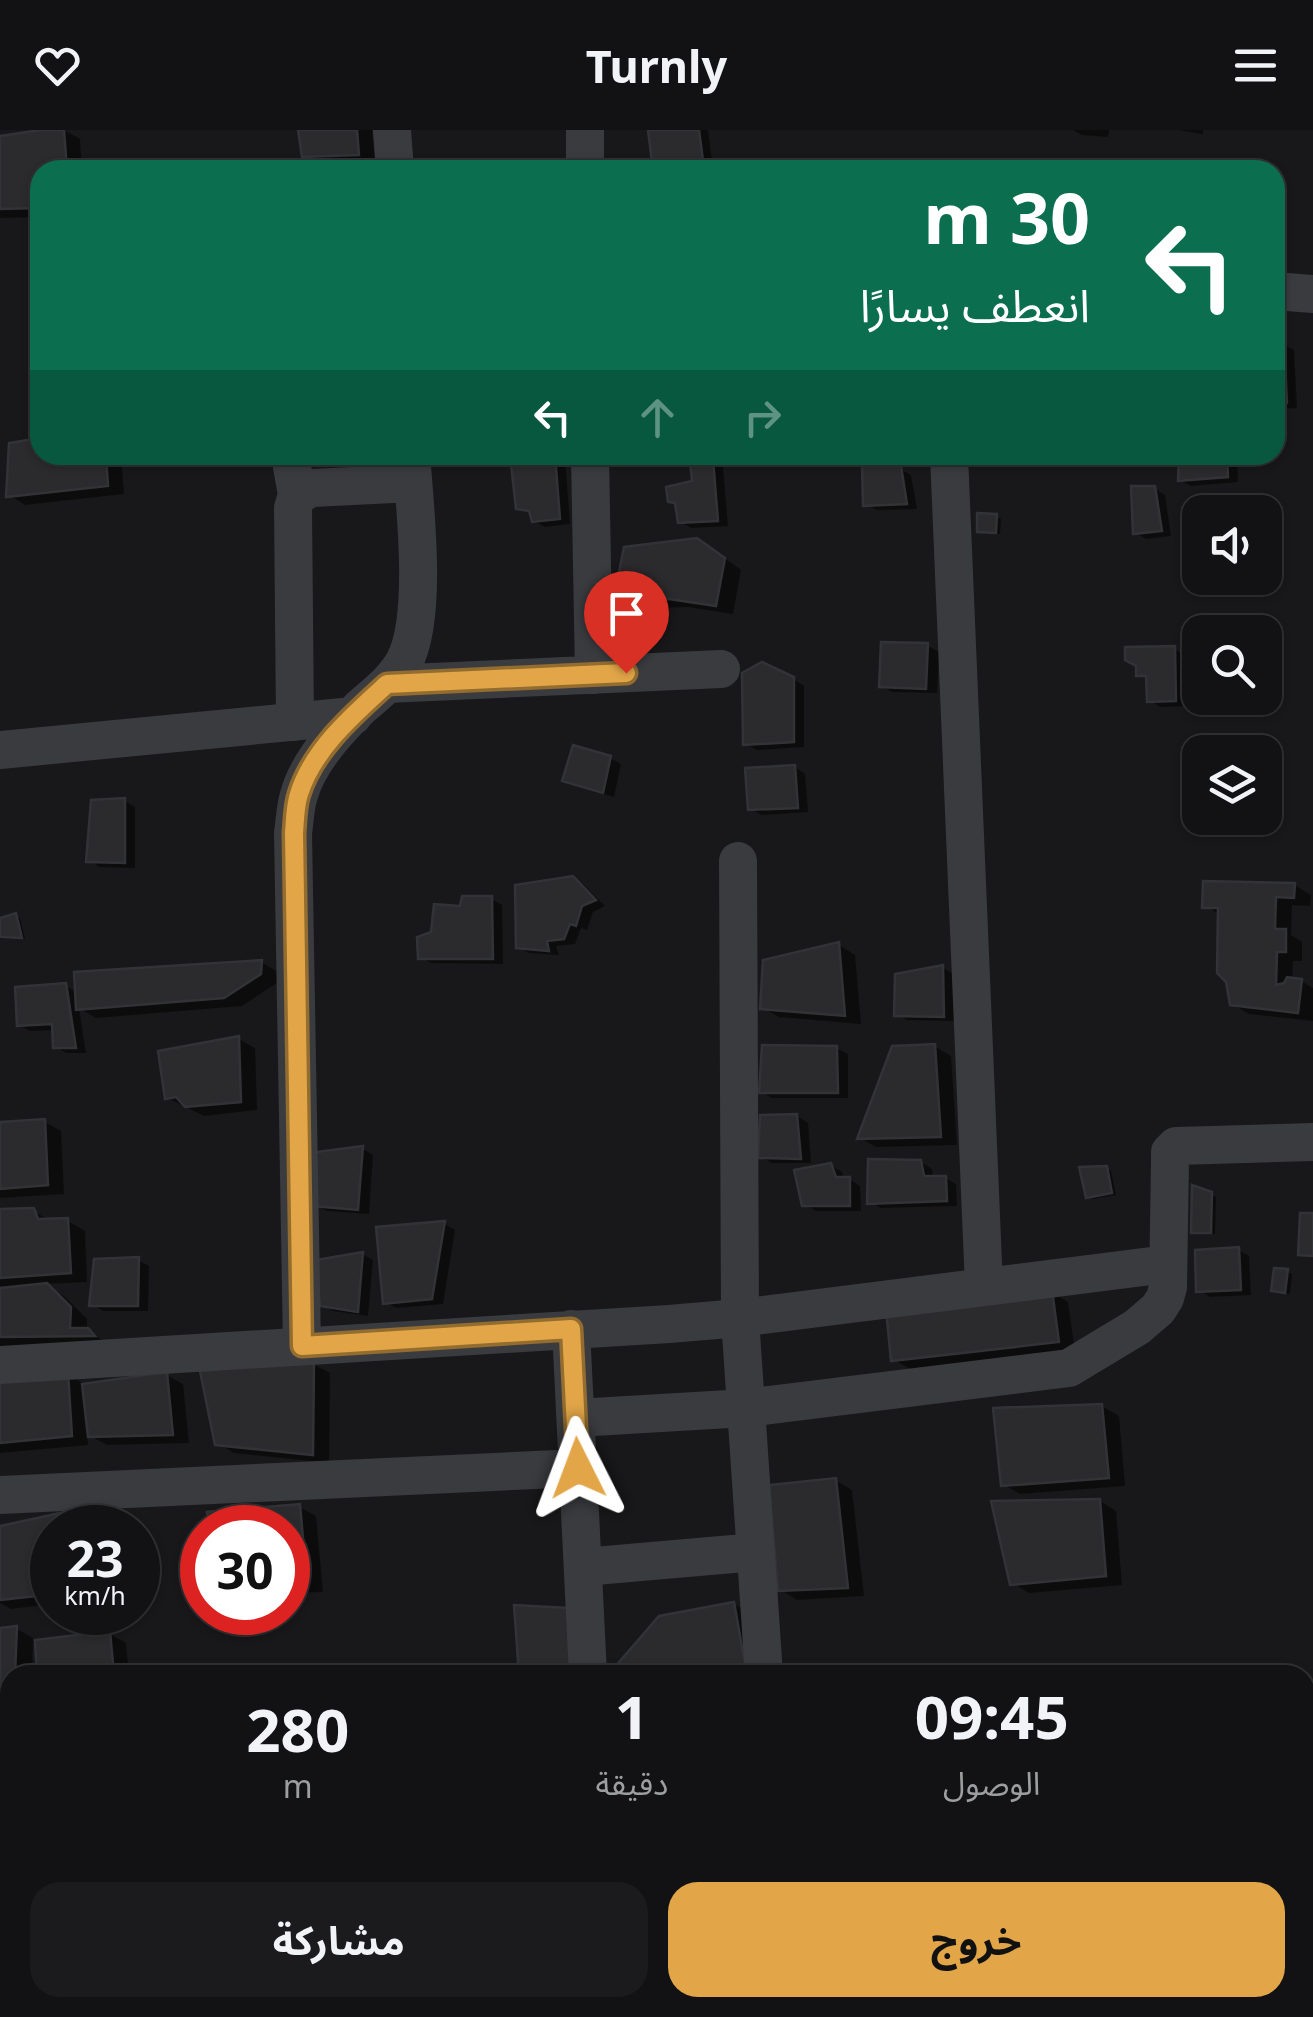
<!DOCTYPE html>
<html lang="ar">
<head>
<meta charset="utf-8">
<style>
  body { margin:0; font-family:"Noto Sans","Noto Sans Arabic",sans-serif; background:#1b1b1d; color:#f1f3f6; direction:rtl; height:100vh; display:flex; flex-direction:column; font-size:38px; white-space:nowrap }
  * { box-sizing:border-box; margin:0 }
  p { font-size:32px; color:#9c9ea0 }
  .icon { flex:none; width:55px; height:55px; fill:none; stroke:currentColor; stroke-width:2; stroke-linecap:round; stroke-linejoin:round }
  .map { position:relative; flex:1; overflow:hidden; direction:ltr }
  .panel { position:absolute; left:0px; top:1535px; width:1315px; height:352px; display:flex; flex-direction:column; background:#121214; border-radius:30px 30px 0 0; box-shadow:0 2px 8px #0004,0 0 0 2px #313234; direction:rtl }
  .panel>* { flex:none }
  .top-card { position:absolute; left:30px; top:30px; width:1255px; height:305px; border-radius:30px; box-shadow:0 2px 8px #0004,0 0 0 2px #313234; direction:rtl; background:#0b6e4f; color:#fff; overflow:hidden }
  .buttons { position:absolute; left:1182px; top:365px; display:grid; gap:20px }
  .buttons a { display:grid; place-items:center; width:100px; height:100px; border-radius:20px; background:#121214; box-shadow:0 2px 8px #0004,0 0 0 2px #313234; font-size:50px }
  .speed { position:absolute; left:30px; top:1375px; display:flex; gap:20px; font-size:50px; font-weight:700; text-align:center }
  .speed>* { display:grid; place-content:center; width:130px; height:130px; border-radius:50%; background:#121214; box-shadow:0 2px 8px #0004,0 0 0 2px #313234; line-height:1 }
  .speed small { font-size:25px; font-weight:400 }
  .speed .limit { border:15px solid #d22; background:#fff; color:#111 }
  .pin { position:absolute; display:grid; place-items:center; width:85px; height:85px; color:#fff; margin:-102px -42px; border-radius:50% 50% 50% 0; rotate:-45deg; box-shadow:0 0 10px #0007 }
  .pin .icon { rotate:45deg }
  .me { position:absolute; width:110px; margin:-55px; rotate:357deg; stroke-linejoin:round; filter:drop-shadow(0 0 8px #0008) }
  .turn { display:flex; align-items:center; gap:35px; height:210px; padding:0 30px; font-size:45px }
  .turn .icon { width:130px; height:130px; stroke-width:2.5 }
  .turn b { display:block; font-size:70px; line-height:85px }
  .lanes { display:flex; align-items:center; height:95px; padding:0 30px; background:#0003; justify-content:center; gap:50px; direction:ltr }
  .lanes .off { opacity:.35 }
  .eta { display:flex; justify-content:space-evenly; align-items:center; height:170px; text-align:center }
  .eta b { font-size:60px; font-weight:700; line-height:70px }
  .button { display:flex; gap:20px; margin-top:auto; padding:20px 30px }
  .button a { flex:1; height:115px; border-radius:30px; background:#e2a648; color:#111; font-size:40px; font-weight:700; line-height:115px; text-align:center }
  .button a+a { background:#1b1b1d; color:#f1f3f6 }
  header { display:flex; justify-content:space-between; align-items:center; height:130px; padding:0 30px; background:#121214; font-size:45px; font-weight:700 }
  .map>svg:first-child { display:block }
  .shadow { fill:#0007 }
  .building { fill:#2b2b2e; stroke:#323336; stroke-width:2.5 }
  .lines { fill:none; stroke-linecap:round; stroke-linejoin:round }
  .street { stroke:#3a3b3f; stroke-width:38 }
  .route-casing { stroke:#936c2f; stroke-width:25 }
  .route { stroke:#e2a648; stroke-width:18 }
</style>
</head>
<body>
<header><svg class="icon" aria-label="menu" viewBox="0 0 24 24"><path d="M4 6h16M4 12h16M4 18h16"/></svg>Turnly<svg class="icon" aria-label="heart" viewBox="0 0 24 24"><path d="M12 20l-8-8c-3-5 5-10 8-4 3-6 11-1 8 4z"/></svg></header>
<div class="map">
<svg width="1313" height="1887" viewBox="0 0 1313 1887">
  <rect width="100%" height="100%" fill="#18181a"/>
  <path class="shadow" d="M64,0l16,9 2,31h-42v47l-40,1v-80z
    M301,0h71l3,33 -54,2 -17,-10z
    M650,0h58l5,40h-57z
    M1073,0h36l-1,7 -26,-2z
    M1178,0h25v4z
    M1283,214l11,6 3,58 -22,1v-64z
    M40,310v15h81l3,39 -99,11 -16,-10z
    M513,325h48l4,2 5,67 -25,3 -11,-6 -1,-6 -15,-7z
    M1181,325h56l1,27 -47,4 -11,-6z
    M712,331l11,6 5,59 -37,2 -11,-7 15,-38z
    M900,339l11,6 6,34 -40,1 -11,-6z
    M1154,358l11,7 6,41 -25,3 -10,-6z
    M996,387l5,2 -1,15 -16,-1 -5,-3z
    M715,421l26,19 -8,44 -45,-7 -31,1 -17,-10z
    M928,516l11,6 -2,41 -45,-1 -11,-6z
    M1174,519l11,6 1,51 -26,1 -11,-7v-20l-10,-6z
    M793,549l11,7v61l-47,3 -11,-6z
    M610,628l11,6 -7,33 -38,-11 -11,-7z
    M795,637l10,7 3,38 -46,3 -11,-6z
    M125,671l10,6v61l-36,-1 -10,-7z
    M573,748l11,7 21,21 -12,6 -6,18 -6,-2 -6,16 -19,2 3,9 -30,-2 -11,-6z
    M1294,755l17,10 -1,11 -18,-1 -1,30 11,7v19h-9l-1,19 9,1 12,7v33l-64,-7 -17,-10 -11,-89 -16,-9z
    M491,769l11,6 1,59 -72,-1 -11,-6 13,-23 29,-26z
    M16,786l4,2 5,21h-25v-19z
    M839,815l16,10 6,69 -82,-7 -16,-9z
    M261,832l17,10 -1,11 -35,23 -146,12 -17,-10 7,45h-20l-11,-7v-16l-25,1 -11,-6 47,-39 12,7z
    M943,838l11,6v47l-47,-1 -11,-6z
    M239,909l16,9 2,62 -53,6 -36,-18z
    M934,916l17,10 6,89 -81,2 -16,-9z
    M837,918l11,6v44h-76l-10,-6z
    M797,986l11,7 3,40h-39l-11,-6z
    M45,992l16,9 3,63 -64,4v-74z
    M363,1019l10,6 -4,59 -42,-3 -11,-6z
    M921,1032l11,7 1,9h12l11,6 1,22 -76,2 -11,-6z
    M831,1036l11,6 2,7h5l11,7 1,25h-45l-12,-7z
    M1107,1039l4,2 5,24 -23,4 -5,-3z
    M1211,1064l5,3 -1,37h-17l-5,-3z
    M0,1081h33l18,10h17l17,10 2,51 -43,2 20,12 23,23v11l21,14 -108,2v-56h6l-6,-4z
    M445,1094l10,6 -12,74 -47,4 -11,-6 -7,-72z
    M1238,1120l11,6 2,39 -41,2 -11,-7z
    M362,1124l11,6 -5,56 -35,-5 -11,-7z
    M138,1130l11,6 -1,45h-45l-11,-7z
    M1288,1142l4,2 -2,20 -11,-1 -5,-3z
    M1051,1162l17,10 7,49 -165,18 -17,-10z
    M313,1234l17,9 -1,90 -95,-10 -17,-10z
    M67,1244l17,10 82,-9 17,9 6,59 -82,2 -20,-11 1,11 -88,8v-70z
    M1102,1276l17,10 6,70 -105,8 -17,-10z
    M835,1350l17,10 12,106 -67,4 -16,-10z
    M1100,1371l16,10 6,74 -93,8 -17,-10z
    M299,1377l17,9 7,76 -35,1v-65z
    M74,1383l16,10 1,5h-39v76l-41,5 -11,-6v-74z
    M734,1474l22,13 10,58h-155z
    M17,1499l16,9 -1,37h-22v76l-10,-1v-119z
    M110,1504l16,9 3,32h-89z
    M430,1878h135l1,9h-136z"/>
  <path class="building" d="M40,0h24l3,40h-27v38l-40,1v-73z
    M298,0h59l2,25 -57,2z
    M648,0h51l5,38 -51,2z
    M1284,211l3,62 -12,1v-62z
    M40,308v17h66l2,31 -102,11 3,-54z
    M510,325h45l5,64 -28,3 -3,-11 -13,-2z
    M1179,325h48l1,22 -50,4z
    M713,329l5,62 -40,2 -3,-20 -7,-1 -2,-15 26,-6 -2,-20z
    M862,333l39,3 6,38 -44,2z
    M1131,356h24l7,45 -29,3z
    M977,383l20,1 -1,19 -19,-1z
    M697,408l28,20 -9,48 -47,-7 -31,1 -19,-28 5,-25z
    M881,512l47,1 -2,46 -47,-2z
    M1175,516l1,55 -29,1 -1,-26h-10v-10l-11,-6v-13z
    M762,532l32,15v65l-51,3 -1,-72z
    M573,615l38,11 -8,37 -41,-12z
    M795,635l3,43 -50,2 -3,-42z
    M125,668v65l-39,-1 5,-62z
    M573,746l23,24 -14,6 -6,20 -6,-2 -6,15 -17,2 2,10 -33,-3 -1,-63z
    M1203,751l92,2 -1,15 -18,-1 -1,32h11v23h-9l-1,33 8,-2 3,-6 15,2 -4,34 -68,-8 -4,-23 -9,-9 1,-65h-16z
    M462,766h30l1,63h-75l-1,-22 14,-5 3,-28 26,2z
    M16,783l6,25 -22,-1v-19z
    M839,812l6,74 -85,-7 3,-49z
    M262,830l-1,14 -37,24 -148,12 -2,-38z
    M943,835l1,52 -50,-1 1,-42z
    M66,853l10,65h-23l-1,-24 -35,2 -2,-39z
    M239,906l2,66 -56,5 -9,-10 -11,2 -7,-48z
    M935,914l6,93 -84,2 35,-93z
    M762,915l75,1 1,47h-79z
    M797,984l4,45 -43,-1 2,-43z
    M45,989l3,66 -48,4v-67z
    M363,1016l-5,64 -45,-4 3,-54z
    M868,1029l53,1 3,16h22l1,25 -80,3z
    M831,1033l5,14h14v29h-48l-8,-36z
    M1107,1036l5,27 -26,5 -7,-31z
    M1192,1055l20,7 -1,41h-20z
    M34,1078l4,11 30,-1 3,55 -71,5v-69z
    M1300,1083h13v43l-15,-1z
    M445,1091l-13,78 -49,5 -7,-77z
    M1239,1117l2,43 -45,2 -1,-42z
    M363,1122l-5,60 -38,-6 -4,-46z
    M139,1127l-1,49h-49l5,-47z
    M1274,1138l14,1 -3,24 -14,-2z
    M47,1153l24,24 -1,21h18l7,8 -95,1v-49z
    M1052,1160l7,52 -168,19 -5,-52z
    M314,1231l-1,94 -98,-10 -15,-74z
    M68,1242l4,64 -72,7v-62z
    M167,1242l6,63 -85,2 -6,-53z
    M1102,1274l7,74 -108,8 -8,-78z
    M836,1348l12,110 -70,3 -9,-106z
    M1100,1369l6,77 -96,9 -19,-84z
    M300,1374l7,80h-19v-56h-80l-1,-16z
    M74,1380l2,18h-24v38l-7,29 -45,5v-74z
    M734,1472l13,73h-139l51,-59z
    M514,1475l54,3 5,67h-54z
    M17,1496l-2,49h-5v63l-3,5h-7v-115z
    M110,1501l4,44h-77l-2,-35z
    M427,1878h123l1,2 -57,7h-66z"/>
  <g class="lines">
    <path class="street" d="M392,0l3,40
      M585,0v40
      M1275,161l38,3
      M290,325l7,40
      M590,325l4,220
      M949,325l35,832
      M387,554l334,-15
      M295,592l-2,-214 4,-13 15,-7 101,-5
      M0,620l353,-34
      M738,731l2,457 24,357
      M571,1199l17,346
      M302,1216l-9,-513c2,-12 2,-26 6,-38 9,-33 38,-65 62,-88 15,-13 33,-27 43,-45 24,-44 11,-156 7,-207
      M0,1235l669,-41 71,-6 427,-54
      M576,1288l170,-10 323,-40 68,-41 21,-18 7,-11 3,-11 2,-126v-9l6,-6 137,-4
      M0,1365l578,-27
      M583,1437l173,-15
      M1305,1594l8,-3
      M0,1797l10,-1
      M126,1878l1,9
      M403,1878l1,9
      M698,1878l1,9
      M983,1878l2,9"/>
  </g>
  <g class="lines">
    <g class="route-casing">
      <path id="route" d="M578,1338l-7,-139 -269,17 -8,-513c1,-12 1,-27 5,-39 14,-45 55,-80 88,-110l239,-11"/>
    </g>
    <use href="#route" class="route"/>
  </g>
</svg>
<div class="buttons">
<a><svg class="icon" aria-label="sound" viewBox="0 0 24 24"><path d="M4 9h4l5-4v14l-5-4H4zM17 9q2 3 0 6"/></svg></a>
<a><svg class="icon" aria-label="search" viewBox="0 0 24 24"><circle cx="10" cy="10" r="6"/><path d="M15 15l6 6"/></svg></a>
<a><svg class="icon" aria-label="layers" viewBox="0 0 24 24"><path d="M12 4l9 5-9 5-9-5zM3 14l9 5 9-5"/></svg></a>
</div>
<div class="speed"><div>23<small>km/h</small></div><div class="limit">30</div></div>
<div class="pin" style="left:626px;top:543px;background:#d93025"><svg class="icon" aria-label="arrive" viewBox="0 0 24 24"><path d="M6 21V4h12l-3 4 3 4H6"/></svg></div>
<svg class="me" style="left:578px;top:1338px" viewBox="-20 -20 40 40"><path d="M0-17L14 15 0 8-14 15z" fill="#e2a648" stroke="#fff" stroke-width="4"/></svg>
<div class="top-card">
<div class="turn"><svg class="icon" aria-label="left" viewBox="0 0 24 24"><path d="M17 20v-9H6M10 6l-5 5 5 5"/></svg><div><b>30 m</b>انعطف يسارًا</div></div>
<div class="lanes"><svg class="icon" aria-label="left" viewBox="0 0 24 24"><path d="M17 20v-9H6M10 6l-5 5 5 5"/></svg><svg class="icon off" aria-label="ahead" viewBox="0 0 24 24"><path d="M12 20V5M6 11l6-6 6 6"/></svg><svg class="icon off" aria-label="right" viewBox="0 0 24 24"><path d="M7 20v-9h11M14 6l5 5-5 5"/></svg></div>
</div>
<section class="panel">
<div class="eta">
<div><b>09:45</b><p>الوصول</p></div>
<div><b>1</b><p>دقيقة</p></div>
<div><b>280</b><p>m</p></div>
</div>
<div class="button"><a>خروج</a><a>مشاركة</a></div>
</section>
</div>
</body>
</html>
